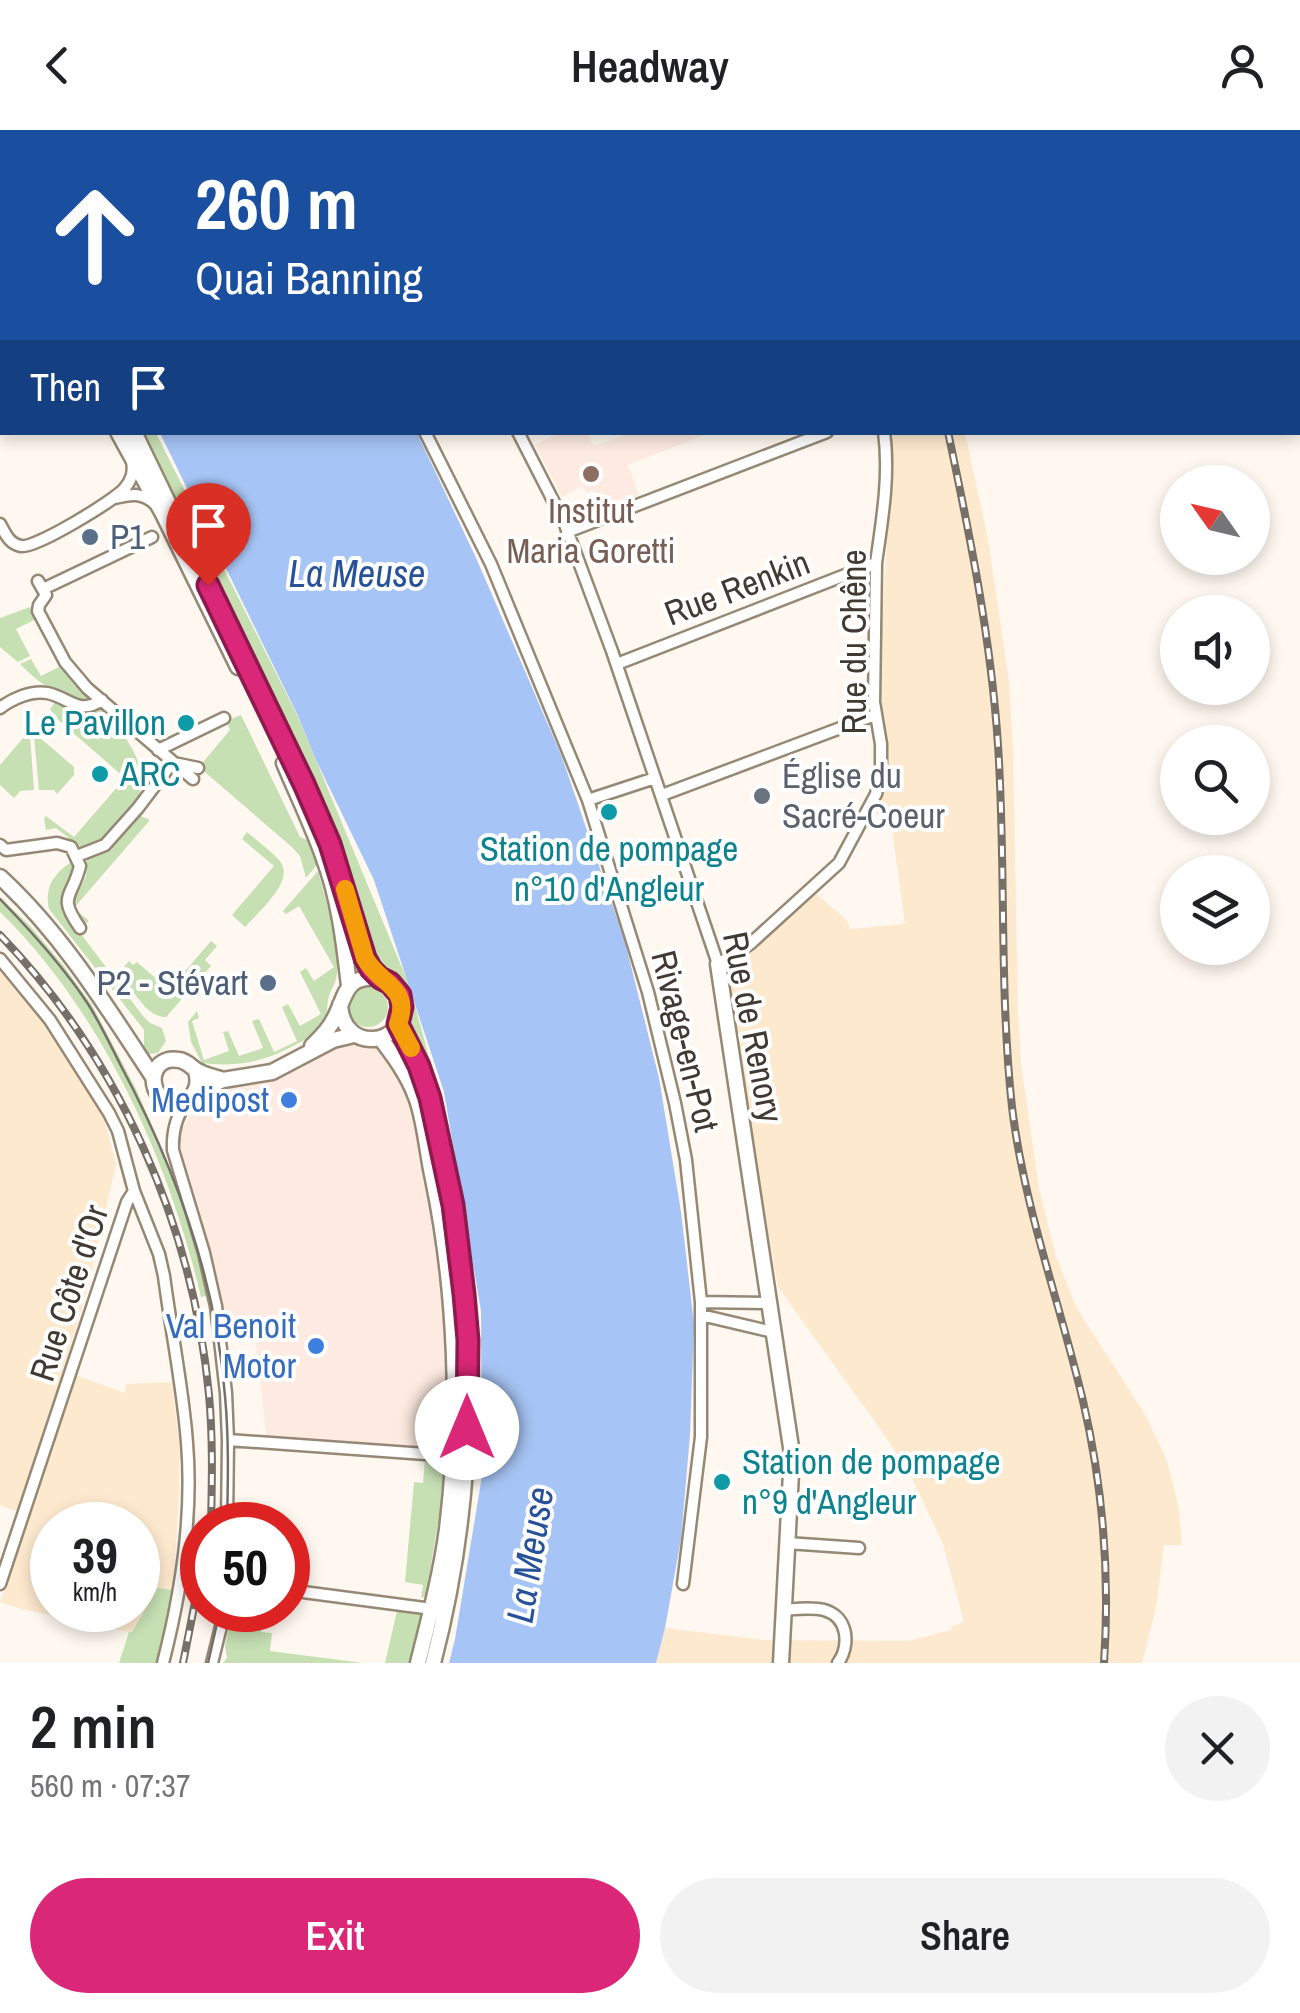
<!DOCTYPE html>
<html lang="en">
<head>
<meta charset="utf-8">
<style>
  body { margin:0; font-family:"Archivo Narrow",sans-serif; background:#f2f2f2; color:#202124; height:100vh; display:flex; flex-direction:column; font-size:38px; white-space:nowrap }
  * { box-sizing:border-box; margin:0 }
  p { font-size:32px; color:#757577 }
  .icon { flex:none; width:55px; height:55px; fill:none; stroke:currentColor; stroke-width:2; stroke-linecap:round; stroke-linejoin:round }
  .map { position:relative; height:1533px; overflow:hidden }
  .drawer { display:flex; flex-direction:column; background:#fff; flex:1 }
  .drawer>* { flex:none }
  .top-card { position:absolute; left:0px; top:0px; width:1300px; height:305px; box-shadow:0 5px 15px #0003; background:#1a4fa0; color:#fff; overflow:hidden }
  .needle { width:65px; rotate:304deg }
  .fabs { position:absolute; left:1160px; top:335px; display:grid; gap:20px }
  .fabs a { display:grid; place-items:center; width:110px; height:110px; border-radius:50%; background:#fff; box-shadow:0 5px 15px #0003; font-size:50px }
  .speed { position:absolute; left:30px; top:1372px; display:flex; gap:20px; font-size:50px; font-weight:700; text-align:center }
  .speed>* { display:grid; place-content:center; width:130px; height:130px; border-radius:50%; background:#fff; box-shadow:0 5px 15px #0003; line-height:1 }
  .speed small { font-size:25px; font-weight:400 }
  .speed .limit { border:15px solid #d22; background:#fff; color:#111 }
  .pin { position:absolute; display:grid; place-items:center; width:85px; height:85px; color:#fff; margin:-102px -42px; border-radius:50% 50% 50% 0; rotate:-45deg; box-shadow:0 0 10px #0007 }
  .pin .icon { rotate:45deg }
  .me { position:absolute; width:110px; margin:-55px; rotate:0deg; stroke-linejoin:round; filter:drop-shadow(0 0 8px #0008) }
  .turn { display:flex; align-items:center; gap:35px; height:210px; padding:0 30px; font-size:45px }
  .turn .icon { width:130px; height:130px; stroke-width:2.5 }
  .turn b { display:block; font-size:70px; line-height:85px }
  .then { display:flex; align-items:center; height:95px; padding:0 30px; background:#0003; gap:20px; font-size:38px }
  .round { display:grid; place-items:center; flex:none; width:105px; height:105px; border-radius:52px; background:#f2f2f2 }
  .overview { display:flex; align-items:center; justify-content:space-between; height:170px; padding:0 30px }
  h1 { font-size:60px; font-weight:600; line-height:75px }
  .primary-button { display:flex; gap:20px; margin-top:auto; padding:20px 30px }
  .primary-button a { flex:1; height:115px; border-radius:60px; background:#db2777; color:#fff; font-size:40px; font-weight:600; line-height:115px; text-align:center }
  .primary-button a+a { background:#f2f2f2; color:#202124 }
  header { display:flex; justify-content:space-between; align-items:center; height:130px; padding:0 30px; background:#fff; font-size:45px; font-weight:600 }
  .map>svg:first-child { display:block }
  .commercial { fill:#fdebe1 }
  .built { fill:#fde9ce; fill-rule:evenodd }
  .green { fill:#c6dfb3 }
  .water { fill:#a6c4f5 }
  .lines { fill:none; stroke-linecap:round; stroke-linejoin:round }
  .street-casing { stroke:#958875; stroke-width:15 }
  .secondary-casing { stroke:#958875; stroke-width:19 }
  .primary-casing { stroke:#958875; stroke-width:20 }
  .highway-casing { stroke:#958875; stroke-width:22 }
  .street { stroke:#fff; stroke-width:10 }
  .secondary { stroke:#fff; stroke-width:14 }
  .primary { stroke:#fff; stroke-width:15 }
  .highway { stroke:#fff; stroke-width:18 }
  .tram { stroke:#767068; stroke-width:2.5 }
  .rail-casing { stroke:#767068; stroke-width:8 }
  .rail { stroke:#fff; stroke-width:4; stroke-dasharray:11; stroke-linecap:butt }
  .route-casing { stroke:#8e194d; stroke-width:25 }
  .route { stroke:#db2777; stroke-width:18 }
  .slow { stroke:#f59e0b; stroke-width:18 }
  .education-dot { fill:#8d6e63; stroke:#fff; stroke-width:4 }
  .service-dot { fill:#5c6f8a; stroke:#fff; stroke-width:4 }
  .culture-dot { fill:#0f9aa8; stroke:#fff; stroke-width:4 }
  .worship-dot { fill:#6b7280; stroke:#fff; stroke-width:4 }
  .shop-dot { fill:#3f7fe0; stroke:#fff; stroke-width:4 }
  .labels { text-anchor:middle; stroke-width:8; stroke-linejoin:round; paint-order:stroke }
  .education-label { font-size:35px; fill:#785e54; stroke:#fff }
  .service-label { font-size:35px; fill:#4e5e75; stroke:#fff; text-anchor:start }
  .street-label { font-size:35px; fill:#403a32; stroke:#fff }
  .culture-label { font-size:35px; fill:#0d838f; stroke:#fff; text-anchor:start }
  .worship-label { font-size:35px; fill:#5b616d; stroke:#fff; text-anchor:start }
  .shop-label { font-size:35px; fill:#366cbe; stroke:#fff; text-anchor:end }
  .water-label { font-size:38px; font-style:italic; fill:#27529a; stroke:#fff }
</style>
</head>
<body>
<header><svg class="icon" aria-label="back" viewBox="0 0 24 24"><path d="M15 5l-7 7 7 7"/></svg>Headway<svg class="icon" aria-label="person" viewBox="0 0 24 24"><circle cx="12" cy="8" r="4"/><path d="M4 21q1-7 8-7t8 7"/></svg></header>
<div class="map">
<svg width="1300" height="1533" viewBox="0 0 1300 1533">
  <rect width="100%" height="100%" fill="#fef8f0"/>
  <path class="commercial" d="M558,303h29l7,13 36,-13h79l-81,32 11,31 -38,14 -8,-20 -6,3 -5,-7 -20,11 -27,-52z
    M348,912l29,5 16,18 18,34 21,97 14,104v146l-3,7 -176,-13 -14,-121 -26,3 -47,-165v-26l23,-33 12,-7 85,-22z"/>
  <path class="built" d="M893,303h72l23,106 21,143 4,68 5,260 3,54 18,124 17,68 20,51 70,109 21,45 12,48 3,36h-18l-8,63 -14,55h-486l9,-35 100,12 143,1 43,-11 1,-4 12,-4 -21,-78 -34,-72 -28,-42 -103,-143 -56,-312 93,-82 32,27 3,9 55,-5 -14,-102 -16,-9 15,-33 -11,-100z
    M0,837l29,32 29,40 45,76 13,49 -27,120 -25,84 14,8 47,17 1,-9 46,-2 7,61v53l-6,94 -11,49 -140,-30 -22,-7 20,-55 -4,-36 -16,-6zM52,1395h86v85h-86z"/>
  <path class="green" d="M139,303h17l142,284 112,270 26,96 -5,1 -26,-62 -35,-70 -11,-37z
    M30,477l6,12 -20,10 14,27 -12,6 -18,-15v-29z
    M31,529l10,17 20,-10 33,35c-28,2 -55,-17 -74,-37z
    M56,571c13,9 29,12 43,6 24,24 56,62 37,97 -4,7 -10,13 -15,18 -13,16 -18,21 -37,28l-28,-22 -10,2 -2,-11 2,-3 28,21 51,-59 -70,-61 -5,-8z
    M241,585l59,122 7,3 10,25 -11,13 -6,-22 -7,-8 -94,-81 31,-37 -4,-9z
    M30,606l4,54 -14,1 -6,7 -14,-13v-20l24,-28z
    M34,607h5l35,30v8l-17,19 -3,-4h-15z
    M136,684l14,6 -76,88 15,13 -5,4 -12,-19 14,-30 1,-19z
    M247,702c10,9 23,18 32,28 18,20 -20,51 -34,67l-13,-12 42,-49 -32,-27z
    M71,732l3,10c-8,15 -14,24 -9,41l78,103 7,7 12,5 4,13 -8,12 -9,1 -5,-4v-20l-95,-121c-5,-22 5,-35 22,-47z
    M318,741c7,28 25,80 18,108 -1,5 -4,9 -6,14 -3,7 -2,15 -4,23 -5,18 -25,26 -41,34 -25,13 -55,17 -83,13l-11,-21 -3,-20 9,-11 2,7 -7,3 12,39 25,-9 -6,-19 5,-1 11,25 24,-8 -11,-27 7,-2 15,33 23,-11 -15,-34 6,-3 12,22 21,-12 -21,-42 6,-4 8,13 20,-14 -35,-61 -13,8 -3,-3z
    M0,767l31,30 32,38 29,40 44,84 47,108 28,98 -10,2c-32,-137 -100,-287 -201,-385z
    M211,811l6,5 -12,14 6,6 -45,51c-21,0 -34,-29 -46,-45l9,-11 4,4 4,-3 32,28z
    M348 877a20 20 0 1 1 40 0a20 20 0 1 1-40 0Z
    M425,1328l19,2 -3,44 -15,92 -5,2 2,-13 -18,-3 9,-100 9,1z
    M158,1458l15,2 -16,73h-38l10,-31h3z
    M397,1481l24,4 -11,48h-25z
    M231,1487l32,5 -2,10 11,1 -2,18 93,12h-140l4,-5 -2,-12z"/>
  <path class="water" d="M160,303h257l60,127 85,197 63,185 34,136 22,134 13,112 -4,111 -9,104 -16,89 -9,35h-207l6,-24 27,-163 -1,-165 -37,-219 -70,-212 -59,-122 -17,-42z"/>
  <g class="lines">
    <g class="street-casing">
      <path id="street" d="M255,0l1,2
        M326,0l2,2
        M815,0l1,2
        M347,2l6,-2
        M1186,2l2,-2
        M425,302l66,132 97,236 60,192 27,111 11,57 15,142v135l-18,147
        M518,302l46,90 48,129 106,313 32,-20 89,-81 37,-69 5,-20v-30l-7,-42 2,-139c6,-42 14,-88 8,-131
        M115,368c16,-4 27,-6 40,6
        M0,394c5,9 9,20 21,22 14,3 92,-45 103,-57 8,-9 10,-17 8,-29
        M567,402l260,-100
        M38,451l8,14 -7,10 -1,6 27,51 22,26 106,91
        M43,459l109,-52
        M617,534l259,-101
        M0,578c12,-9 31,-18 47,-15 22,4 31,23 55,7
        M158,620l66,-32
        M174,633l24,5
        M662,665l213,-80
        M588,670l67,-22
        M0,715l6,5 51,-7 14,4 9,19c-8,33 -23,29 0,62
        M77,726l28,-11 33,-37 34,-45
        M0,829l50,61 59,93 9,18 16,60 25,63 5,22c7,55 19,111 23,167 6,72 -6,150 -24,220
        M187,971c-11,15 -15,30 -14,49l31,103 12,53 10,87 2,47 -1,85
        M701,1172l68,1
        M701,1185l72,17
        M228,1310l225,16
        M787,1413l72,5
        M0,1454l127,-382 7,-11
        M288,1460l144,19
        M784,1480c12,-1 28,-3 40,0 25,7 26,36 14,53
        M212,1533l13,-53"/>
    </g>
    <g class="secondary-casing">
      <path id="secondary" d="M1070,0l3,2
        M1103,0l2,2
        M0,82l2,4
        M0,112l2,4
        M1298,125h2
        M118,302l45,82 75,153
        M134,302c41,84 82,168 122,252 25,53 52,105 73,159 10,25 18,52 26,79 4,12 6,25 10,36 8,21 34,24 37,46 5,42 -59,51 -62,1
        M284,633c13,31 28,62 39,93 16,42 21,86 26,130
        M0,747c62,57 107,130 153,200
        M718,834l74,490 -11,209
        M399,893c25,43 34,90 44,138 36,166 33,338 -10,502
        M380,908c14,18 28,37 36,59 9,23 11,56 17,82 23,111 28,237 14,350 -6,45 -18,90 -29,134
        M312,916c8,-8 17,-16 22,-27 13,-24 10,-44 45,-41
        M196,941c6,21 -8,35 -29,32 -22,-14 -16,-48 12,-43 9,1 13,9 21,12 7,4 16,5 23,8
        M195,963l28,-13 49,-8 61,-32 21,-5"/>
    </g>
    <g class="primary-casing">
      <path id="primary" d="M1133,0l5,2
        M1157,0l4,2
        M1298,105l2,2"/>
    </g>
    <g class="highway-casing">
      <path id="highway" d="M22,2l3,-2
        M53,2l3,-2
        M0,25l2,-3
        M0,56l2,-3
        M0,142l2,1"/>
    </g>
    <use href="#street" class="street"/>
    <use href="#secondary" class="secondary"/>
    <use href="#primary" class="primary"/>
    <use href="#highway" class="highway"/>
    <path class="tram" d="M0,769c32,33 63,67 88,105 12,19 22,40 32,60 55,103 96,215 105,332 4,43 3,86 2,129
      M208,1533l12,-53"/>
    <g class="rail-casing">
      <path id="rail" d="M858,0l1,2
        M948,302c22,104 43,207 50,313 8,121 1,242 14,362 12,101 48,196 71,294 20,86 27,173 21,262
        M0,805c119,123 193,290 209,460 4,43 3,86 2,130
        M183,1533l13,-66 6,-53"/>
    </g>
    <use href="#rail" class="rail"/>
  </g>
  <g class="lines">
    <g class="route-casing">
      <path id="route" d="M208,455l96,199 26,60 35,114 6,11 9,9 10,5 10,12 2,12 -4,17 21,42 11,32 23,107 11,89 4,46 -1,88"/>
    </g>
    <use href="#route" class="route"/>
    <path class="slow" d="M345,759l20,69c14,27 47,28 33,66l13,24"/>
  </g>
  <circle class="education-dot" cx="591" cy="344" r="10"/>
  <g class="service-dot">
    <circle cx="90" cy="407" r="10"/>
    <circle cx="268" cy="853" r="10"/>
  </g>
  <g class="culture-dot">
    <circle cx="186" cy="593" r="10"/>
    <circle cx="100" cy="644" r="10"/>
    <circle cx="609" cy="682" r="10"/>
    <circle cx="722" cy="1352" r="10"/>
  </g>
  <circle class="worship-dot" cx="762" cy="666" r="10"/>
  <g class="shop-dot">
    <circle cx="289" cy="970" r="10"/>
    <circle cx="316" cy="1216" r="10"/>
  </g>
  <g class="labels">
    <g class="education-label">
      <text x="591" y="393">Institut<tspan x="591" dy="40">Maria Goretti</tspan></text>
    </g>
    <g class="service-label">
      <text x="110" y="419">P1</text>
      <text x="248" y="865" text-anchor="end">P2 - Stévart</text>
    </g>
    <g class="street-label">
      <text transform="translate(737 458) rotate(-21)" y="12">Rue Renkin</text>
      <text transform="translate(854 512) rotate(-90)" y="12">Rue du Chêne</text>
      <text transform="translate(753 897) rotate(79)" y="12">Rue de Renory</text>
      <text transform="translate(685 911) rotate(76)" y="12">Rivage-en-Pot</text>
      <text transform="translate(69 1163) rotate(-72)" y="12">Rue Côte d'Or</text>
    </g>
    <g class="culture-label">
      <text x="166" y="605" text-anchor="end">Le Pavillon</text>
      <text x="120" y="656">ARC</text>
      <text x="609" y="731" text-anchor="middle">Station de pompage<tspan x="609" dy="40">n°10 d'Angleur</tspan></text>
      <text x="742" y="1344">Station de pompage<tspan x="742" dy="40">n°9 d'Angleur</tspan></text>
    </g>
    <g class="worship-label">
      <text x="782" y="658">Église du<tspan x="782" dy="40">Sacré-Coeur</tspan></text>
    </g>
    <g class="shop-label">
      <text x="269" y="982">Medipost</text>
      <text x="296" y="1208">Val Benoit<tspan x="296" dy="40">Motor</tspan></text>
    </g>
    <g class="water-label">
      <text x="357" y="457">La Meuse</text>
      <text transform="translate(530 1425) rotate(-81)" y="13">La Meuse</text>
    </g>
  </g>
</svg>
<div class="fabs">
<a><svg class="needle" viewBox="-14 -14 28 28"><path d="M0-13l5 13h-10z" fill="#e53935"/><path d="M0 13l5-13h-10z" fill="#757577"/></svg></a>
<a><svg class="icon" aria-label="sound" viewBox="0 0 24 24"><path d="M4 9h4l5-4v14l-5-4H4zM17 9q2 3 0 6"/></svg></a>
<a><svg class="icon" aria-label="search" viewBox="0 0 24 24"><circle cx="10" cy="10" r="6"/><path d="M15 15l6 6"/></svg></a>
<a><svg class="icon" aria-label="layers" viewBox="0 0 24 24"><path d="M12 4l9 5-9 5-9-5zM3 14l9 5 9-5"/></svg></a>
</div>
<div class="speed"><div>39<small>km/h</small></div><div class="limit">50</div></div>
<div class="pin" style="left:208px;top:455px;background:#d93025"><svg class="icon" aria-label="arrive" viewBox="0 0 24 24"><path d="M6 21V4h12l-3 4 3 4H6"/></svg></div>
<svg class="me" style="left:467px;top:1298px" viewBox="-20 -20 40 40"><circle r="19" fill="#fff"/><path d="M0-13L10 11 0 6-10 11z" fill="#db2777"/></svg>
<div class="top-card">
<div class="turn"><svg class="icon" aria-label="ahead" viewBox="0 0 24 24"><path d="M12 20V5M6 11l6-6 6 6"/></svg><div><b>260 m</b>Quai Banning</div></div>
<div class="then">Then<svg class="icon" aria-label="arrive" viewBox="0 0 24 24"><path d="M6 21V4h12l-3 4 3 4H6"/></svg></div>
</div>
</div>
<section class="drawer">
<div class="overview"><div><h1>2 min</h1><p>560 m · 07:37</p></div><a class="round"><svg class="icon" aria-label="close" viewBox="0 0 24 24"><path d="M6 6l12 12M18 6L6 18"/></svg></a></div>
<div class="primary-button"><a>Exit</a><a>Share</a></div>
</section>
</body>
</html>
